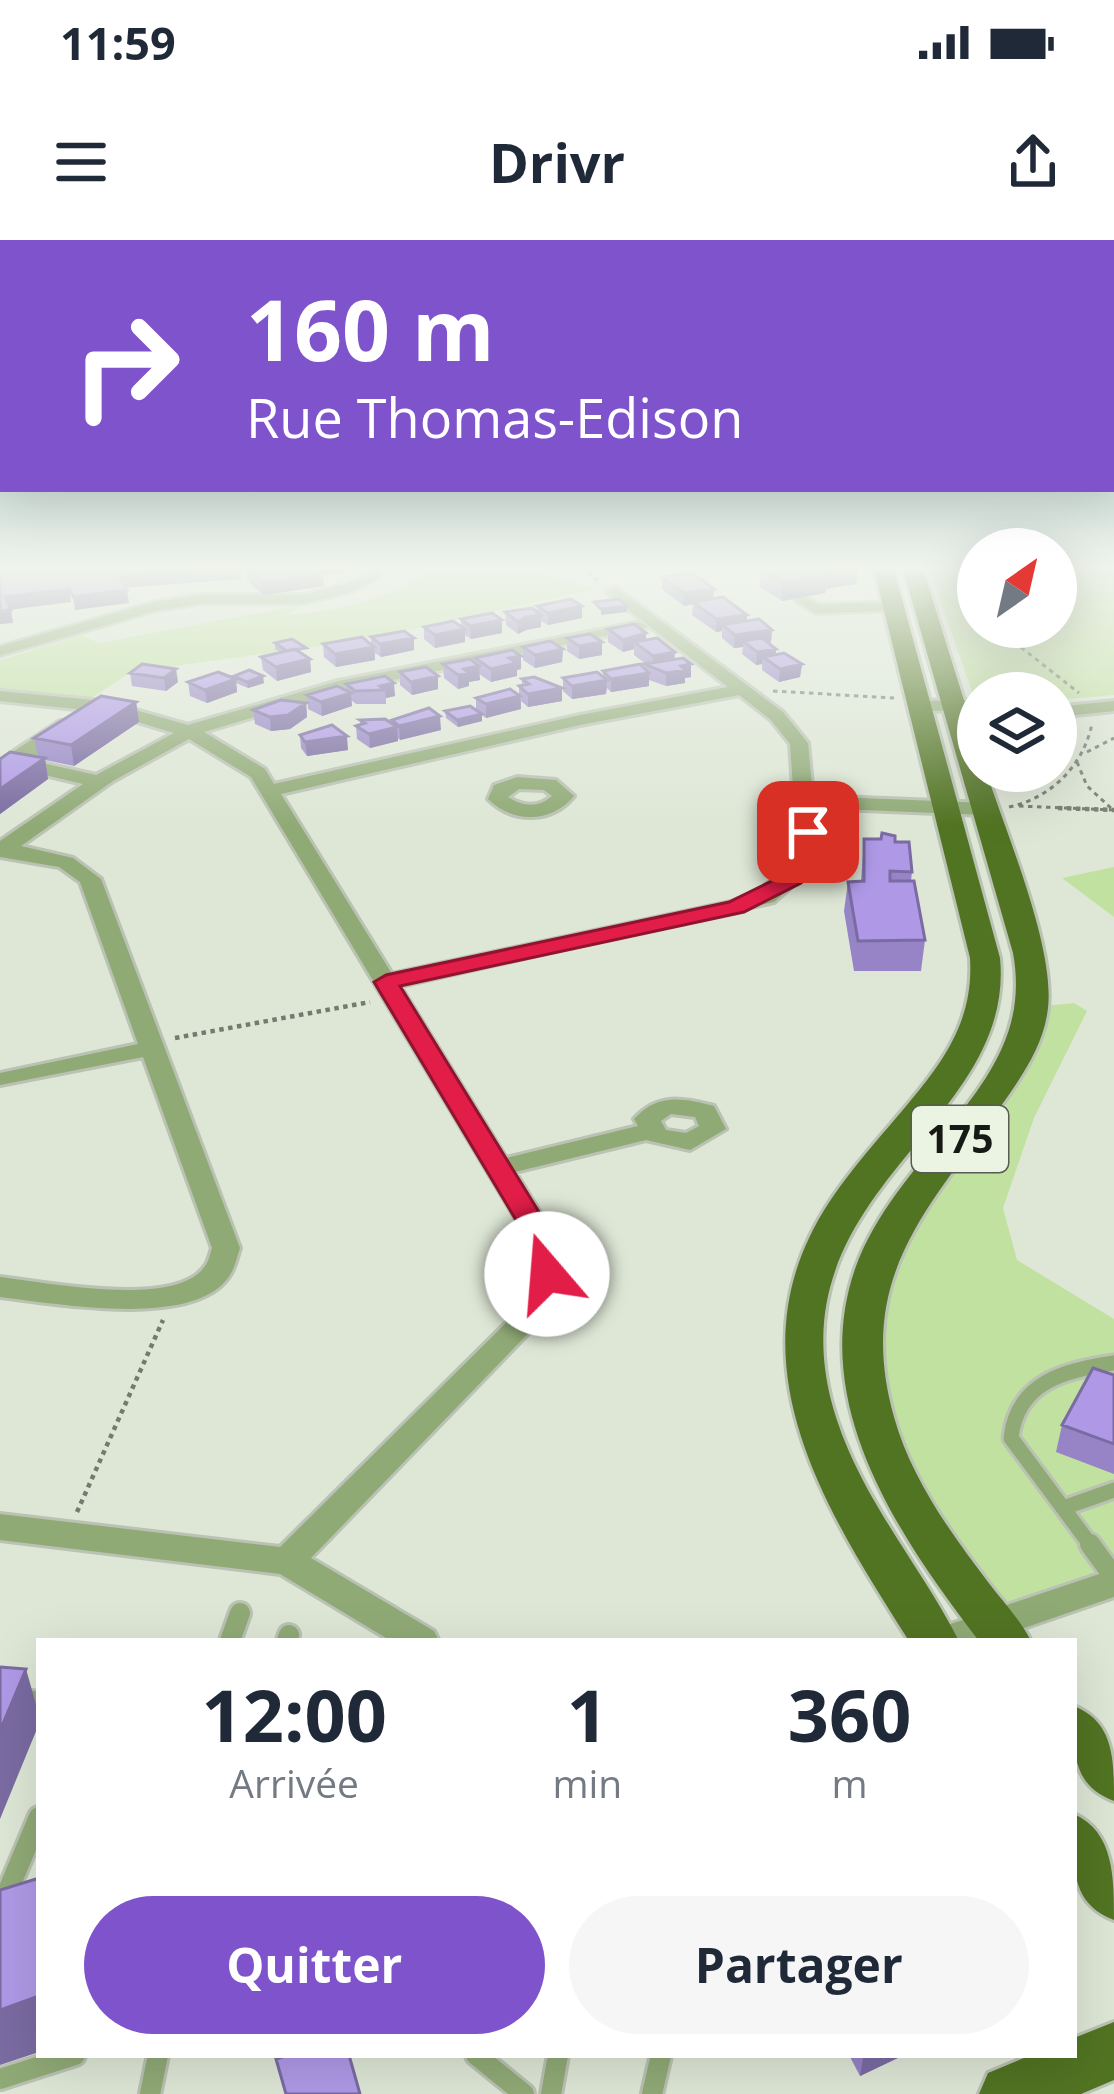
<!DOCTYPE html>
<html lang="fr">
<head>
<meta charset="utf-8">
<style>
  body { margin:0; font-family:"Open Sans",sans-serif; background:#f6f6f7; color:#1f2937; height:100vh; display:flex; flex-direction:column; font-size:45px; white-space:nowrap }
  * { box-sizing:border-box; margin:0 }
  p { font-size:39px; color:#747a83 }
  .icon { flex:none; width:66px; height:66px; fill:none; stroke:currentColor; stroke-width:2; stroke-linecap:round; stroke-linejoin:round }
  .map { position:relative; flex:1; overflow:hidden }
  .panel { position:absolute; left:36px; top:1398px; width:1041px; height:420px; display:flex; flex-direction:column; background:#fff; border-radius:0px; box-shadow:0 12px 48px #0002 }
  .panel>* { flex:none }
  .banner { position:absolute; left:0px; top:0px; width:1116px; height:252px; box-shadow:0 12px 48px #0002; background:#7f53cc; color:#fff; overflow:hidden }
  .needle { width:78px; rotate:34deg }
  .fabs { position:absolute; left:957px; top:288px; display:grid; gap:24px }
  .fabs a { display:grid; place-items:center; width:120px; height:120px; border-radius:50%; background:#fff; box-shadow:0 12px 48px #0002; font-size:60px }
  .pin { position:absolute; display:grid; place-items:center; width:102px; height:102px; color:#fff; margin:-51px; border-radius:24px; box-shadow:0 6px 18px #0006 }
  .me { position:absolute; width:132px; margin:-66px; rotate:342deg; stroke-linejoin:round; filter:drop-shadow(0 0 9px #0008) }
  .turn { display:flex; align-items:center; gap:42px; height:252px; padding:0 48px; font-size:54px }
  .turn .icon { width:156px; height:156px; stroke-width:2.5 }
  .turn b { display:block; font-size:84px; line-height:102px }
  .eta { display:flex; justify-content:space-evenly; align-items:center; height:204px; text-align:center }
  .eta b { font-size:72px; font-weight:700; line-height:84px }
  .primary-button { display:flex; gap:24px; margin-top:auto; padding:24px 48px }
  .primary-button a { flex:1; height:138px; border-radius:72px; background:#7f53cc; color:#fff; font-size:48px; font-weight:700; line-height:138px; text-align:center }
  .primary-button a+a { background:#f6f6f7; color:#1f2937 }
  .status { display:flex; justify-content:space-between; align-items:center; height:84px; padding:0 60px; background:#fff; direction:ltr }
  .status svg { height:33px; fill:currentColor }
  header { display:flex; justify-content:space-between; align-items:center; height:156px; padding:0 48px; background:#fff; font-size:54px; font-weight:700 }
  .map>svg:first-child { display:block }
  .green { fill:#c1e1a0 }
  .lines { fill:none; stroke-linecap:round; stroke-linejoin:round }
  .service-far2-casing { stroke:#bac2b3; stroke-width:14 }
  .service-far1-casing { stroke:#bac2b3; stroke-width:21 }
  .service-casing { stroke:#bac2b3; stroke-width:26 }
  .minor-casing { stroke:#bac2b3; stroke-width:6 }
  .primary-casing { stroke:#bac2b3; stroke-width:6 }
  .path-far1 { stroke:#747a6f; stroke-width:3; stroke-dasharray:4.5 4.5; stroke-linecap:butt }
  .path { stroke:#747a6f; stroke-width:4.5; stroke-dasharray:4.5 4.5; stroke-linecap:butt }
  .service-far2 { stroke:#90aa76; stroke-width:9 }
  .service-far1 { stroke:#90aa76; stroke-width:15 }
  .service { stroke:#90aa76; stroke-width:20 }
  .minor { fill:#90aa76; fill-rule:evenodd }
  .primary { fill:#517422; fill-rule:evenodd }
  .wall { fill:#9684c7 }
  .shaded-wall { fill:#7a6ba2 }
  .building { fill:#af99e7; stroke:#7a6ba2; stroke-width:3 }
  .route { fill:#e11d48; stroke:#92132f; stroke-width:3 }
  .labels { text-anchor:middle; stroke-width:9; stroke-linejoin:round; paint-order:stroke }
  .shield { fill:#ebf4e3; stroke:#575b52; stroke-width:3 }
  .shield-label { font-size:39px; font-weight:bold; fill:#171a14 }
</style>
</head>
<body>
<div class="status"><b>11:59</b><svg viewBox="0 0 49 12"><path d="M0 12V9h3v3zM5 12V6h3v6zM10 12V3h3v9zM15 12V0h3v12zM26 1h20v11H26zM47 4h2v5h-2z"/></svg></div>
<header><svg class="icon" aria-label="menu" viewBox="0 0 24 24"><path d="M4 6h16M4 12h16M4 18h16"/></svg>Drivr<svg class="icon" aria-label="share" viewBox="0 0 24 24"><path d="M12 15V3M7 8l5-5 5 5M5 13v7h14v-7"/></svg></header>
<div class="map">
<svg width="1114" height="1854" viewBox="0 0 1114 1854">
  <rect width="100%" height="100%" fill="#dee7d6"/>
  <path class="green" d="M435,326h80l81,23 -239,52 -226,31 -44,29 -87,-5v-36l82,-25 17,8 203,-38 -14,10c50,-3 107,-17 147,-49z
    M928,326h50v61h78v-61h58v129l-58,5v-7h-78l-1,12z
    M1114,627v50l-52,-39z
    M1074,763l13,8 -53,107 -31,90 14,52 97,59v264l-120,43 -93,-140 -36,-183 170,-296z"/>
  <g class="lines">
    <g class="service-far2-casing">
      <path id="service-far2" d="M799,358l18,11 76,-3
        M0,411l156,-45 47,-7h101l48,-12 23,-12v-9"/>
    </g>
    <g class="service-far1-casing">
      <path id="service-far1" d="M1063,1268l51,-18
        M1092,1307l-81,-109c6,-56 54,-68 103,-75"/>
    </g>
    <g class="service-casing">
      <path id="service" d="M1090,1304l24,33
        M230,1401l10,-28
        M287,1401l2,-6
        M0,1456l39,6
        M39,1577l-35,83 35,-6
        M476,1815l48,39
        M0,1839l75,-24
        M150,1854l8,-39
        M551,1854l7,-39
        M652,1854l9,-39"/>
    </g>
    <g class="minor-casing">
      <path id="minor" d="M615,347l168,125 25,31 5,53 172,7 10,6 -10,6 -170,-7 5,53 -46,41 -374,84 106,172 132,-32 -4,-7c24,-26 48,-21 80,-13l12,23 -36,21 -44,-10 -131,32 32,52 15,50 -16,41 -235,243 123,73 5,10h-48l-111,-67 -280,-34v-26l280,33 238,-236 14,-37 -13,-50 -268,-447 -62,-38 -76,42 -92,65 52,12 28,21 139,369c-3,9 -5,19 -10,27 -34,55 -176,28 -230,22v-20c44,5 177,32 205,-11 4,-5 5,-12 7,-18l-69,-191 -143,28v-12l138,-29 -58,-162 -21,-15 -59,-10v-16l83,-57 -72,-17 3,-16 46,-30h12v8l-43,31 67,15 78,-42 -70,-21 -104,-11v-10l104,10 84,24 150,-44 302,-59 8,5 -307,64 -137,41 61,37 9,15 306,-69 148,-28 -119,-92 -2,-3zM739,455l32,25 19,24 8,115 -40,33 -27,10 -339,72 -111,-180 299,-69zM671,874l24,3 4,9 -13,7 -20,-3 -5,-9z
        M978,460v10l-58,1 -9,-5 9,-5z
        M1114,461v10l-58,6v-10z
        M517,537l39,3 18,16c-22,27 -61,28 -86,3l6,-14zM519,549l25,1 8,6c-14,12 -28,11 -44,1z
        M1114,1329v28l-128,44h-61l5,-10z"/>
    </g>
    <g class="primary-casing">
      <path id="primary" d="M873,326h20l107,392c16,166 -222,230 -169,442 24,92 86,159 128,241h-50c-76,-120 -169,-261 -99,-405 22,-46 59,-86 92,-125 40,-47 72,-89 68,-153z
        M902,326h20l56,179v26h8c20,62 69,176 62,237 -4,37 -26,68 -47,98 -74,104 -146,172 -107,311 17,61 56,115 94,165 15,20 32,37 43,59h-52c-79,-103 -171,-236 -124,-372 19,-54 60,-100 96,-144 43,-53 75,-101 62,-172z
        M1074,1466c40,16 40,53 40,95 -45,-17 -40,-54 -40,-95z
        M1074,1574c40,18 40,63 40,106 -48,-18 -40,-63 -40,-106z
        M1114,1782v58l-33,14h-102l9,-21 43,-18h43v-17z"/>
    </g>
    <path class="path-far1" d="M581,326l18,16
      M1005,387l3,10 71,56
      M773,451l121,7
      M1087,512l27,-14
      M1077,522l10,24 25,23
      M1019,566l95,4
      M1009,567c42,-9 74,-41 83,-83"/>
    <path class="path" d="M1058,568l56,2
      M175,798l195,-36
      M77,1272l86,-192"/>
    <use href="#service-far2" class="service-far2"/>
    <use href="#service-far1" class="service-far1"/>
    <use href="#service" class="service"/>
    <use href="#minor" class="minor"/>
    <use href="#primary" class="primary"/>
  </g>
  <path class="wall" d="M259,326h88l1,6 -25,3 1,11 -61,9 -14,-13 -2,-12 13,-2z
    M761,328l95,16 -30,5 -1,4 -43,8 -22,-14z
    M662,337l85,38v6l25,9 -1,12 -3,1 8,6v6l26,9 -2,13 -21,5 -17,-12v-6l-6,1 -14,-11 1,-7 -9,1 -12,-10v-7l-6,1 -24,-17 1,-11 -9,2 -22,-17z
    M537,366h45v12l-34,7 -7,-4v6l-15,3 -8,4 -12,-9 -1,-13h32z
    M461,379l41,1v13l-31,6 -6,-4v7l-30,6 -11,-9v-12l37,-1z
    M608,389l38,11 29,19 16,18 -6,1v5l-19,3 -17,-6v6l-38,6 -4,-4 -1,6 -34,5 -9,-8v-13l40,-1v-6l41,-3 2,-4 -12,-9v-6l-11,3 -15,-10z
    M371,397l43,13 -33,7 -6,-4v7l-39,7 -12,-10 -1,-13h48z
    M567,398l35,17 -23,4 -12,-8z
    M275,403l32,12h-3l6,4 1,13 -34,9 -14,-11 -2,-13 20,-4 -6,-4z
    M523,407l40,2 -1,13 -27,6 -12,-8z
    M521,416v13l-4,1v6l-26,6 -12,-8 1,6 -11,2v4l-11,3 -14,-11 -1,-14h33l-1,-6z
    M142,424l36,18 -12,9 -34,-5 -2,-13z
    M400,432l38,4v13l-26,6 -12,-10z
    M234,436l30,7 -16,5 -12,-5 1,9 -30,11 -17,-7 -2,-14 46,-4z
    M385,436l10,20 -9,2v6h-30l-5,-4 1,6 -30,10 -14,-7 -1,-14 40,-4 -1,-7z
    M522,439l40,22 -34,6 -7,-6v8l-35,9 -4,-3v6l-24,6 -12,-9 -1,-7 31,-1v-12l43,-3v-9l3,-1z
    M136,462l3,20 -65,44 -29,-6 3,19 -48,35v-55l38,-2 -4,-19z
    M306,463l1,14 -17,12 -19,2 -16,-7 -2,-14z
    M360,480l32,4v-4l49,10 -41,10 -2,-2v3l-28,7 -13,-9 -1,-13 4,-2z
    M300,495l48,15 -41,6 -6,-8z
    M864,599l31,3 17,30 -1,9 14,59 -4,31h-67l-10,-60 4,-29 13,-1z
    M1114,1135v99l-58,-22 6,-27z
    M849,1815h55l-44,21z"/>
  <path class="shaded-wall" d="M316,326h31l1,6 -25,3 1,11 -61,9 -1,-12z
    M858,326l-2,18 -30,5 -1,4 -43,8 1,-19 38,-10z
    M240,327l1,12 -120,9 -2,-12z
    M69,349l2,13 -63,8 -3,-13z
    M714,349l-1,12 -20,1v2l-9,2v-13z
    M127,350l2,13 -54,7 -2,-13z
    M582,366v12l-34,7v-12z
    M627,366v6l-26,3v-6z
    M11,370l2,13 -13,1v-13z
    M541,375v12l-15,3 -8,4v-12l8,-5z
    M747,375l-1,12 -24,-2v6l-6,1v-13z
    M502,380v13l-31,6 -1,-13z
    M465,389v13l-30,6v-13z
    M772,390l-1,12 -22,4 -6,-5v6l-9,1 1,-13z
    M646,393v12l-12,-3v7l-11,3v-12z
    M414,398v12l-33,7 -1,-13z
    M602,402v13l-23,4v-13z
    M374,407l1,13 -39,7 -1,-13z
    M563,409l-1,13 -27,6v-13z
    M776,409l-1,13 -12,-5 -1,7 -6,1 1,-13z
    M675,412l-1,13 -21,4v-13z
    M521,416v13l-4,1v6l-26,6v-13l18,-11z
    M310,419l1,13 -34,9 -1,-14z
    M691,424v13l-6,1v5l-19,3v-13l15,-7z
    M802,424l-2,13 -21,5 1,-13z
    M479,426l1,14 -11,2v4l-11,3v-14l6,-6z
    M176,429l2,13 -12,9 -2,-13z
    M649,433v13l-38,6v-13z
    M263,436l1,7 -16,5 -1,-6z
    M438,436v13l-26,6 -1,-13z
    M236,439l1,13 -30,11 -2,-13z
    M607,440l-1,14 -34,5v-13z
    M394,443l1,13 -9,2 -1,-8 -5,-4z
    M562,448v13l-34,6v-13z
    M351,453l1,13 -30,10 -1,-14z
    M520,456l1,13 -35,9v-14z
    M136,462l3,20 -65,44 -3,-21z
    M306,463l1,14 -17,12 -19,2 -1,-14z
    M482,474v7l-24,6 -1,-7z
    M440,476l1,14 -41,10 -1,-14z
    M397,487l1,14 -28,7 -1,-14z
    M347,496l1,14 -41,6 -2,-14z
    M45,518l3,21 -48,35v-25z
    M26,1429l13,46v9l-39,95v-88z
    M39,1756v56l-39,13v-55z
    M871,1815h33l-44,21 3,-18z"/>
  <path class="building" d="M0,326h240v1l-121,9 8,14 -54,7 -4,-8 -64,8 6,13 -11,1z
    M267,326h51l5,8 -61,9 -15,-13z
    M774,326h81l-34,6 6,3 -44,7 -22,-14z
    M692,333l22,16 -30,4 -22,-16z
    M723,357l24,18 -31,4 -23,-17z
    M571,359l11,7 -34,7 -11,-7z
    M619,359l8,7 -26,3 -7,-7z
    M532,368l9,7 -15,2 -8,5 -13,-10z
    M492,373l10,7 -32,6 -9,-7z
    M759,379l13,11 -37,5 -13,-10z
    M453,381l12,8 -30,6 -11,-8z
    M634,384l12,9 -23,7 -15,-11z
    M404,391l10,7 -34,6 -9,-7z
    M590,394l12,8 -23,4 -12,-8z
    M362,397l12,10 -39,7 -12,-10z
    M657,398l18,14 -22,4 -19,-14z
    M762,398l14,11 -19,3 -14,-11z
    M292,399l14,9 -19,3 -12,-8z
    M550,401l13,8 -28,6 -12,-8z
    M295,409l15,10 -34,8 -15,-10z
    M512,410l9,6 -12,2 8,5 -26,6 -16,-11z
    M784,413l18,11 -22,5 -17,-12z
    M683,418l8,6 -10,2 5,4 -20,3 -22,-9z
    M470,419l9,7 -15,3 5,4 -11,2 -15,-11z
    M142,424l34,5 -12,9 -34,-5z
    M640,424l9,9 -38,6 -8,-8z
    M426,427l12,9 -27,6 -11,-10z
    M249,430l14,6 -16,6 -13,-6z
    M218,432l18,7 -31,11 -17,-8z
    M597,432l10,8 -35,6 -9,-8z
    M385,436l9,7 -14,3 5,4 -30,1 -9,-7z
    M534,437l28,11 -34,6 -9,-8 10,-2 -7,-5z
    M337,446l14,7 -30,9 -14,-7z
    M510,449l10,7 -34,8 -10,-6z
    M101,456l35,6 -65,43 -37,-7z
    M281,460l25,3 -18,12 -18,2 -17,-7z
    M470,466l12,8 -25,6 -12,-9z
    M429,468l11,8 -41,10 -7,-6z
    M385,479l12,8 -28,7 -13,-8 9,-3 -5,-3z
    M332,485l15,11 -42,6 -5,-7z
    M10,512l35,6 -45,31v-30z
    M882,593l13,3v6h14l3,30 -22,-1v10h24l11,59 -67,1 -10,-59 16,-1v-42h17z
    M1093,1128l21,7v69l-52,-19z
    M0,1427l26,2 -26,62z
    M39,1638v118l-39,14v-120z
    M288,1815h61l11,39h-74l-10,-35z"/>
  <linearGradient id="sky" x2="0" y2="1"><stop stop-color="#78a8a8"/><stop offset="0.56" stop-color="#f0f4ed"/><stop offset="1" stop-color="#f0f4ed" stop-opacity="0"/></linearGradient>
  <rect width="1114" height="586" fill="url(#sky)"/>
  <path class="route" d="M808,585l10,7 -1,34 -16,17 -57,29 -344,74 147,239 15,49 -5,7h-21l-17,-56 -145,-243 12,-7 343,-73 57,-28 13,-14 -1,-28z"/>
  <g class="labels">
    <rect class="shield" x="912" y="866" width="96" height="66" rx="9"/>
    <g class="shield-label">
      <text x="960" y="913">175</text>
    </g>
  </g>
</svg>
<div class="fabs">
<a><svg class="needle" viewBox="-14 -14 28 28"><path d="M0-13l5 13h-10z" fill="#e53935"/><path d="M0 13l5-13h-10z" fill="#747a83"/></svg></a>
<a><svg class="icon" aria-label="layers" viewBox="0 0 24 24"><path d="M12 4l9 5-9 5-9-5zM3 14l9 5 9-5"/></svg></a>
</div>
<div class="pin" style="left:808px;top:592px;background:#d93025"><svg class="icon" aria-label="arrive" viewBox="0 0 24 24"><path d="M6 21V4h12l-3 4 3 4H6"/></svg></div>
<svg class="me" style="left:547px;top:1034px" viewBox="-20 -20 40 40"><circle r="19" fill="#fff"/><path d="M0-13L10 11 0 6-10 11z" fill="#e11d48"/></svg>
<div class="banner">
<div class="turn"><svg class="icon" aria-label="right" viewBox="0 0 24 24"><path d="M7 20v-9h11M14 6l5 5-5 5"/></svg><div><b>160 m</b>Rue Thomas-Edison</div></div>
</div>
<section class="panel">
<div class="eta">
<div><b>12:00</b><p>Arrivée</p></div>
<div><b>1</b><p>min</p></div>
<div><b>360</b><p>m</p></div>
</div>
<div class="primary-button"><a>Quitter</a><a>Partager</a></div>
</section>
</div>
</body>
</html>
